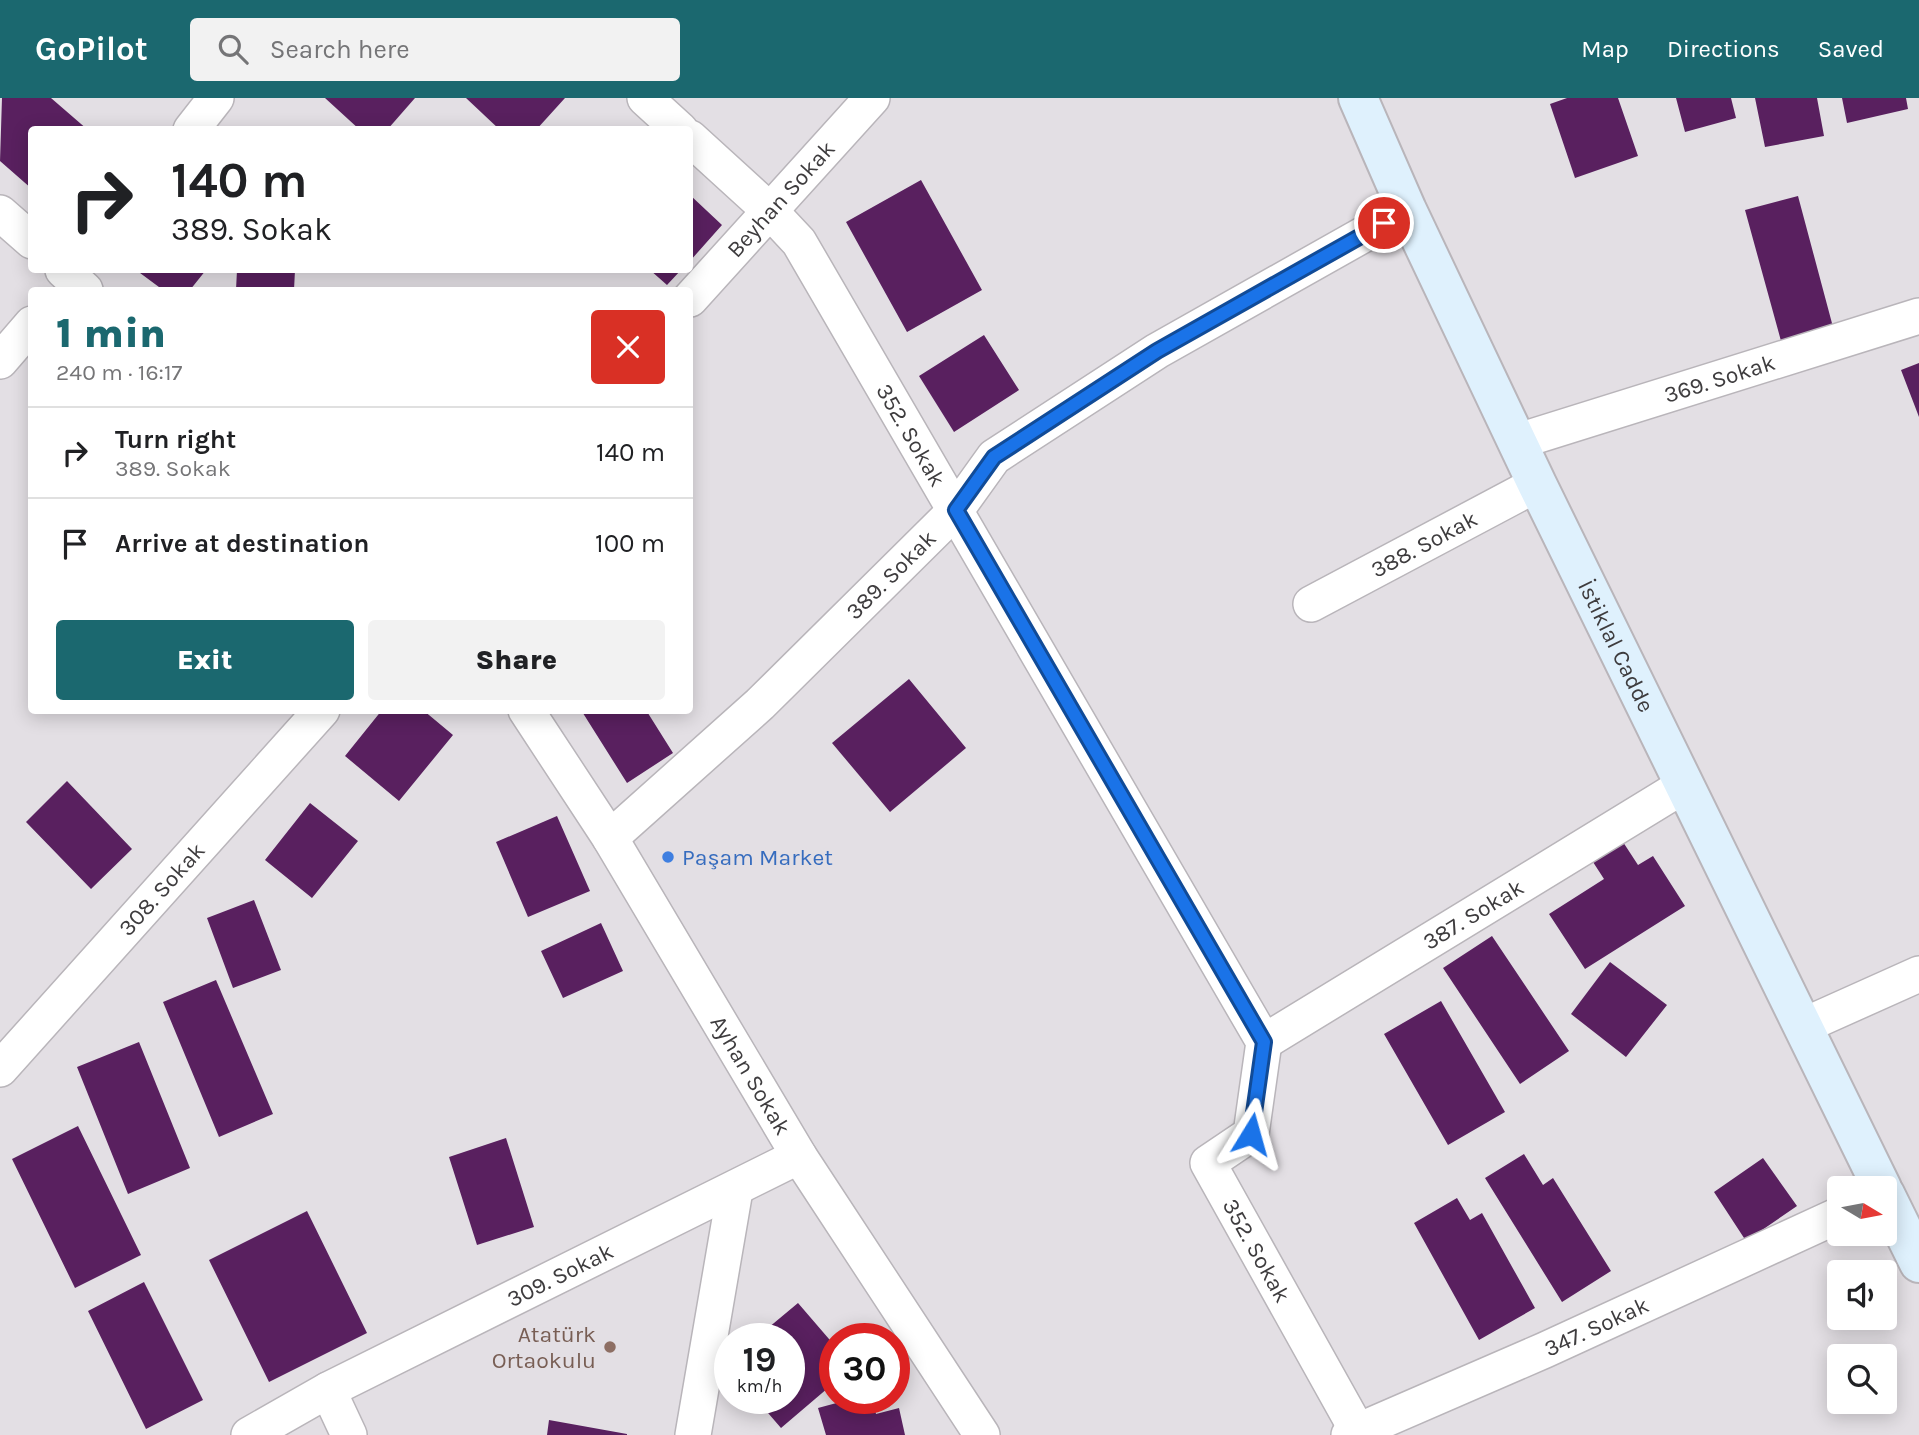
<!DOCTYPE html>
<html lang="en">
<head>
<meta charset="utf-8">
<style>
  body { margin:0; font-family:Karla,sans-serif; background:#f2f2f2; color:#202124; height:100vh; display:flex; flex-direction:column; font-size:26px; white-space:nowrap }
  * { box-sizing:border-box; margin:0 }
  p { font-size:23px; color:#757577 }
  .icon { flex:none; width:38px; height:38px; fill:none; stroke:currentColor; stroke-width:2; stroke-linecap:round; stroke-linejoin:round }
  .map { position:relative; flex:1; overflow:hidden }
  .drawer { position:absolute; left:28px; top:189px; width:665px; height:427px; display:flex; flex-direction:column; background:#fff; border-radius:7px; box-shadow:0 4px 18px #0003 }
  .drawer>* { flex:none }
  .hud { position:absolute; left:28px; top:28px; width:665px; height:147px; border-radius:7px; box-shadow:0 4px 18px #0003; background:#fff; color:#202124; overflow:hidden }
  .needle { width:46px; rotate:100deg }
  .controls { position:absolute; left:1827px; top:1078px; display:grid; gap:14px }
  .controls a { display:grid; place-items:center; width:70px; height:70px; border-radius:7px; background:#fff; box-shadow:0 4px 18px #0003; font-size:35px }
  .speed { position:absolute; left:714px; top:1225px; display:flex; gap:14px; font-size:35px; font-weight:700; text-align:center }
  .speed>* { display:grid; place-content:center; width:91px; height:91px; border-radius:50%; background:#fff; box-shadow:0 4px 18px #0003; line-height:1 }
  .speed small { font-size:18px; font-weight:400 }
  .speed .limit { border:10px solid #d22; background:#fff; color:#111 }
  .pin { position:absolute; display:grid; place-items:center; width:60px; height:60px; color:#fff; margin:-30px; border:4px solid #fff; border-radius:50%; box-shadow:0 2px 7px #0007 }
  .me { position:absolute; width:77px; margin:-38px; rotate:8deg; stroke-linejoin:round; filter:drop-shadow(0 0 5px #0008) }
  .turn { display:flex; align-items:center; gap:24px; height:147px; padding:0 28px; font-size:32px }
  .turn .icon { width:91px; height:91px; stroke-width:2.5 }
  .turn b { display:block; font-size:49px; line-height:60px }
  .round { display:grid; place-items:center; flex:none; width:74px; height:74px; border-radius:7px; background:#f2f2f2 }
  .head { display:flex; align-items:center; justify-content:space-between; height:119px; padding:0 28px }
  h1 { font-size:42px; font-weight:800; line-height:52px; color:#1b686f }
  .button { display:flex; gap:14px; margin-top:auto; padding:14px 28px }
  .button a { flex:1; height:80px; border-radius:7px; background:#1b686f; color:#fff; font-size:28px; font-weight:800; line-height:80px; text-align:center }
  .button a+a { background:#f2f2f2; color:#202124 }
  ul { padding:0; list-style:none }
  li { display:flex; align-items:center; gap:21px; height:91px; padding:0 28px; border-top:2px solid #e0e0e0 }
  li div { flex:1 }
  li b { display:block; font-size:26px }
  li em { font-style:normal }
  header { display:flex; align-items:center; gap:42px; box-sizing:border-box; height:98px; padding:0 35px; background:#1b686f; color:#fff }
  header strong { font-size:33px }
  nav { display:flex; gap:38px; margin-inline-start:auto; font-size:24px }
  .search { width:490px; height:63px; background:#f2f2f2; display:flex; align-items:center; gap:18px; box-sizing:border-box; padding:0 24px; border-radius:7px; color:#757577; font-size:26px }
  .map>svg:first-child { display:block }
  .building { fill:#59205f }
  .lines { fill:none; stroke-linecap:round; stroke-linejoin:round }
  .street-casing { stroke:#b9b5ba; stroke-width:38 }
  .secondary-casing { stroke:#b9b5ba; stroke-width:42 }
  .street { stroke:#fff; stroke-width:35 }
  .secondary { stroke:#dff1fd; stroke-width:38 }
  .route-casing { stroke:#114b97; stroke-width:18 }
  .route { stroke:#1a73e8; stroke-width:12 }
  .shop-dot { fill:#3f7fe0; stroke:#e3dfe4; stroke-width:2.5 }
  .education-dot { fill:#8d6e63; stroke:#e3dfe4; stroke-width:2.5 }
  .labels { text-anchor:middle; stroke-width:7; stroke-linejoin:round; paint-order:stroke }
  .street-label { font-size:23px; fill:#3e3c3e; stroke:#e3dfe4 }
  .shop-label { font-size:23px; fill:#366cbe; stroke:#e3dfe4; text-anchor:start }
  .education-label { font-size:23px; fill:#785e54; stroke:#e3dfe4; text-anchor:end }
</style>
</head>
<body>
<header>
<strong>GoPilot</strong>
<div class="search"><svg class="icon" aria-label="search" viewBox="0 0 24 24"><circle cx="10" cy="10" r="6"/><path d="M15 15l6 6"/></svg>Search here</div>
<nav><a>Map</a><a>Directions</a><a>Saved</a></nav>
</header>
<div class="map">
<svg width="1919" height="1337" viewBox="0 0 1919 1337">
  <rect width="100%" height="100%" fill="#e3dfe4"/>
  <path class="building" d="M2,0h49l37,32h-56v59l-32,-28z
    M325,0h90l-28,32h-27z
    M466,0h99l-29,32h-36z
    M1567,0h51l20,58 -63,22 -25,-74z
    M1676,0h55l5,20 -51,14z
    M1755,0h62l7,38 -59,11z
    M1842,0h64l2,11 -61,14z
    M921,82l61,110 -75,42 -61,-110z
    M690,97l32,30 -32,36z
    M1798,98l35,131 -52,14 -36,-131z
    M136,172h70l-16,20h-27z
    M237,172h58l-1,20h-58z
    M650,172h31l-14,15z
    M984,237l35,55 -65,42 -35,-56z
    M1919,265v54l-18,-47z
    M909,581l57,69 -76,64 -58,-69z
    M382,612h41l30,25 -54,66 -54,-45z
    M581,612h65l27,43 -46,30z
    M67,683l65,68 -41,40 -65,-67z
    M310,705l48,38 -46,57 -47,-38z
    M557,718l33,75 -62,26 -32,-75z
    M1623,744l15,23 15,-9 32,50 -100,63 -36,-55 55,-35 -11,-17z
    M254,802l27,70 -48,18 -26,-70z
    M601,825l22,48 -60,27 -22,-47z
    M1492,838l77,115 -49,33 -77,-116z
    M1610,864l57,43 -41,52 -55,-43z
    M216,882l57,134 -54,23 -56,-135z
    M1441,903l64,111 -57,33 -64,-111z
    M139,944l51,126 -62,26 -51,-127z
    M78,1028l63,129 -66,33 -63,-129z
    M506,1040l28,89 -57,18 -28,-88z
    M1524,1056l19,31 10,-7 58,93 -49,31 -77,-124z
    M1763,1060l34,48 -51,35 -32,-49z
    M1457,1100l13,22 12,-7 53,95 -56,32 -65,-117z
    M307,1113l60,122 -98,49 -60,-122z
    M144,1184l59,118 -57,29 -58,-118z
    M798,1205l37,43v36l-54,46 -26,-30h34v-59h-22l-5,-6z
    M855,1300h17l4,16 23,-6 6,27h-79l-8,-27z
    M549,1322l78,14v1h-80z"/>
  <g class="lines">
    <g class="street-casing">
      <g id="street">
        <path d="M645,0l35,32"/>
        <path d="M191,32l25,-32"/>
        <path id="s1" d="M690,40l79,72 30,32 465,800 -13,92 -43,29 149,267"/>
        <path d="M0,115l32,28"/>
        <path d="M63,172l22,20"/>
        <path id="s2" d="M690,201l182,-201"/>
        <path d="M0,263l32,-37"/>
        <path id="s3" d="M1519,343l400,-125"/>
        <path id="s4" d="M1311,506l226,-120"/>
        <path id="s5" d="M526,612l84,128 189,318 183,279"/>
        <path id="s6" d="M610,740l150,-134 196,-194 38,-53 163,-106 250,-141"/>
        <path d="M1803,928l116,-52"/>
        <path id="s7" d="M1264,944l419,-256"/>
        <path id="s8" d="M0,971l322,-359"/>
        <path d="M328,1292l21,45"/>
        <path id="s9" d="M249,1337l79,-45 471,-234"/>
        <path d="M693,1337l42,-245"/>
        <path id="s10" d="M1349,1337l196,-85 294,-135"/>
      </g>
    </g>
    <g class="secondary-casing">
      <g id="secondary">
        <path id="s11" d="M1358,0l49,112 130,274 345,704"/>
        <path d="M1885,1096l34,69"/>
      </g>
    </g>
    <use href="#street" class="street"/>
    <use href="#secondary" class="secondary"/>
  </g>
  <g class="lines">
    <g class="route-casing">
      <path id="route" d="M1251,1036l13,-92 -308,-532 38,-53 163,-106 227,-128"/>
    </g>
    <use href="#route" class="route"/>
  </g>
  <circle class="shop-dot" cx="668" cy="759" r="7"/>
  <circle class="education-dot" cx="610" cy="1249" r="7"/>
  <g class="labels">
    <g class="street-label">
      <text dy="8" stroke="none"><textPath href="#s2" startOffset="135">Beyhan Sokak</textPath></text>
      <text dy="8" stroke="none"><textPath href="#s3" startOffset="210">369. Sokak</textPath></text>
      <text dy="8" stroke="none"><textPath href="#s1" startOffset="374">352. Sokak</textPath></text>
      <text dy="8" stroke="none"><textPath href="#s4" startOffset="128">388. Sokak</textPath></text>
      <text dy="8" stroke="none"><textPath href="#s6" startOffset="385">389. Sokak</textPath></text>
      <text dy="8" stroke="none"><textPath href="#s11" startOffset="606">İstiklal Cadde</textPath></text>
      <text dy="8" stroke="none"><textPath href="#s8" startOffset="242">308. Sokak</textPath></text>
      <text dy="8" stroke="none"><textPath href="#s7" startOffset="245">387. Sokak</textPath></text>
      <text dy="8" stroke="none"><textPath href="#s5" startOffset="429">Ayhan Sokak</textPath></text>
      <text dy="8" stroke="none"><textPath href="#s1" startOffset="1321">352. Sokak</textPath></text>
      <text dy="8" stroke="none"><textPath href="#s9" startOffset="350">309. Sokak</textPath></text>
      <text dy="8" stroke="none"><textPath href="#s10" startOffset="270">347. Sokak</textPath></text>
    </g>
    <g class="shop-label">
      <text x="682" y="767">Paşam Market</text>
    </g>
    <g class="education-label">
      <text x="596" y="1244">Atatürk<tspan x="596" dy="26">Ortaokulu</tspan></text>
    </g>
  </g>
</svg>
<div class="controls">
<a><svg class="needle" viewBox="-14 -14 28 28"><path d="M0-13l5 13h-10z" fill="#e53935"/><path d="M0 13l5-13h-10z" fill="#757577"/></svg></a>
<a><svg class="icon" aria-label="sound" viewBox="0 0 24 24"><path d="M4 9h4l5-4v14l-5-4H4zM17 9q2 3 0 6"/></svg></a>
<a><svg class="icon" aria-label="search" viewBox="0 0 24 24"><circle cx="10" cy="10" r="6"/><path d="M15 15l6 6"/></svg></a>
</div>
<div class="speed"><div>19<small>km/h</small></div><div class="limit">30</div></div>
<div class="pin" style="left:1384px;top:125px;background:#d93025"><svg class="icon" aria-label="arrive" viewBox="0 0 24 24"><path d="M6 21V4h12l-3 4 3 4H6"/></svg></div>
<svg class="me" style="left:1251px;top:1036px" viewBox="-20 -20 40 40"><path d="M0-17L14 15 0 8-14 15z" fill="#1a73e8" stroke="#fff" stroke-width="4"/></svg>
<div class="hud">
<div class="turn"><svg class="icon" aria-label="right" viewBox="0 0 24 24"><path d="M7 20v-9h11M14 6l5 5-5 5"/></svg><div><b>140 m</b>389. Sokak</div></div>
</div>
<section class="drawer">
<div class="head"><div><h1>1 min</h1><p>240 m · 16:17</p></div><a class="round" style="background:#d93025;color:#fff"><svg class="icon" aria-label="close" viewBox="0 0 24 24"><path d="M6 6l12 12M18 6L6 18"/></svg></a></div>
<ul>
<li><svg class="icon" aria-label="right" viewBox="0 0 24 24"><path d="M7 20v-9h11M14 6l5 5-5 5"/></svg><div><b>Turn right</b><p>389. Sokak</p></div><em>140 m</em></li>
<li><svg class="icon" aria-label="arrive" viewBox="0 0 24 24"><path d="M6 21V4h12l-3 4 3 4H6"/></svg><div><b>Arrive at destination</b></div><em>100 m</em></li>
</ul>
<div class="button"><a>Exit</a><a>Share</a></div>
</section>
</div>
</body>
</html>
